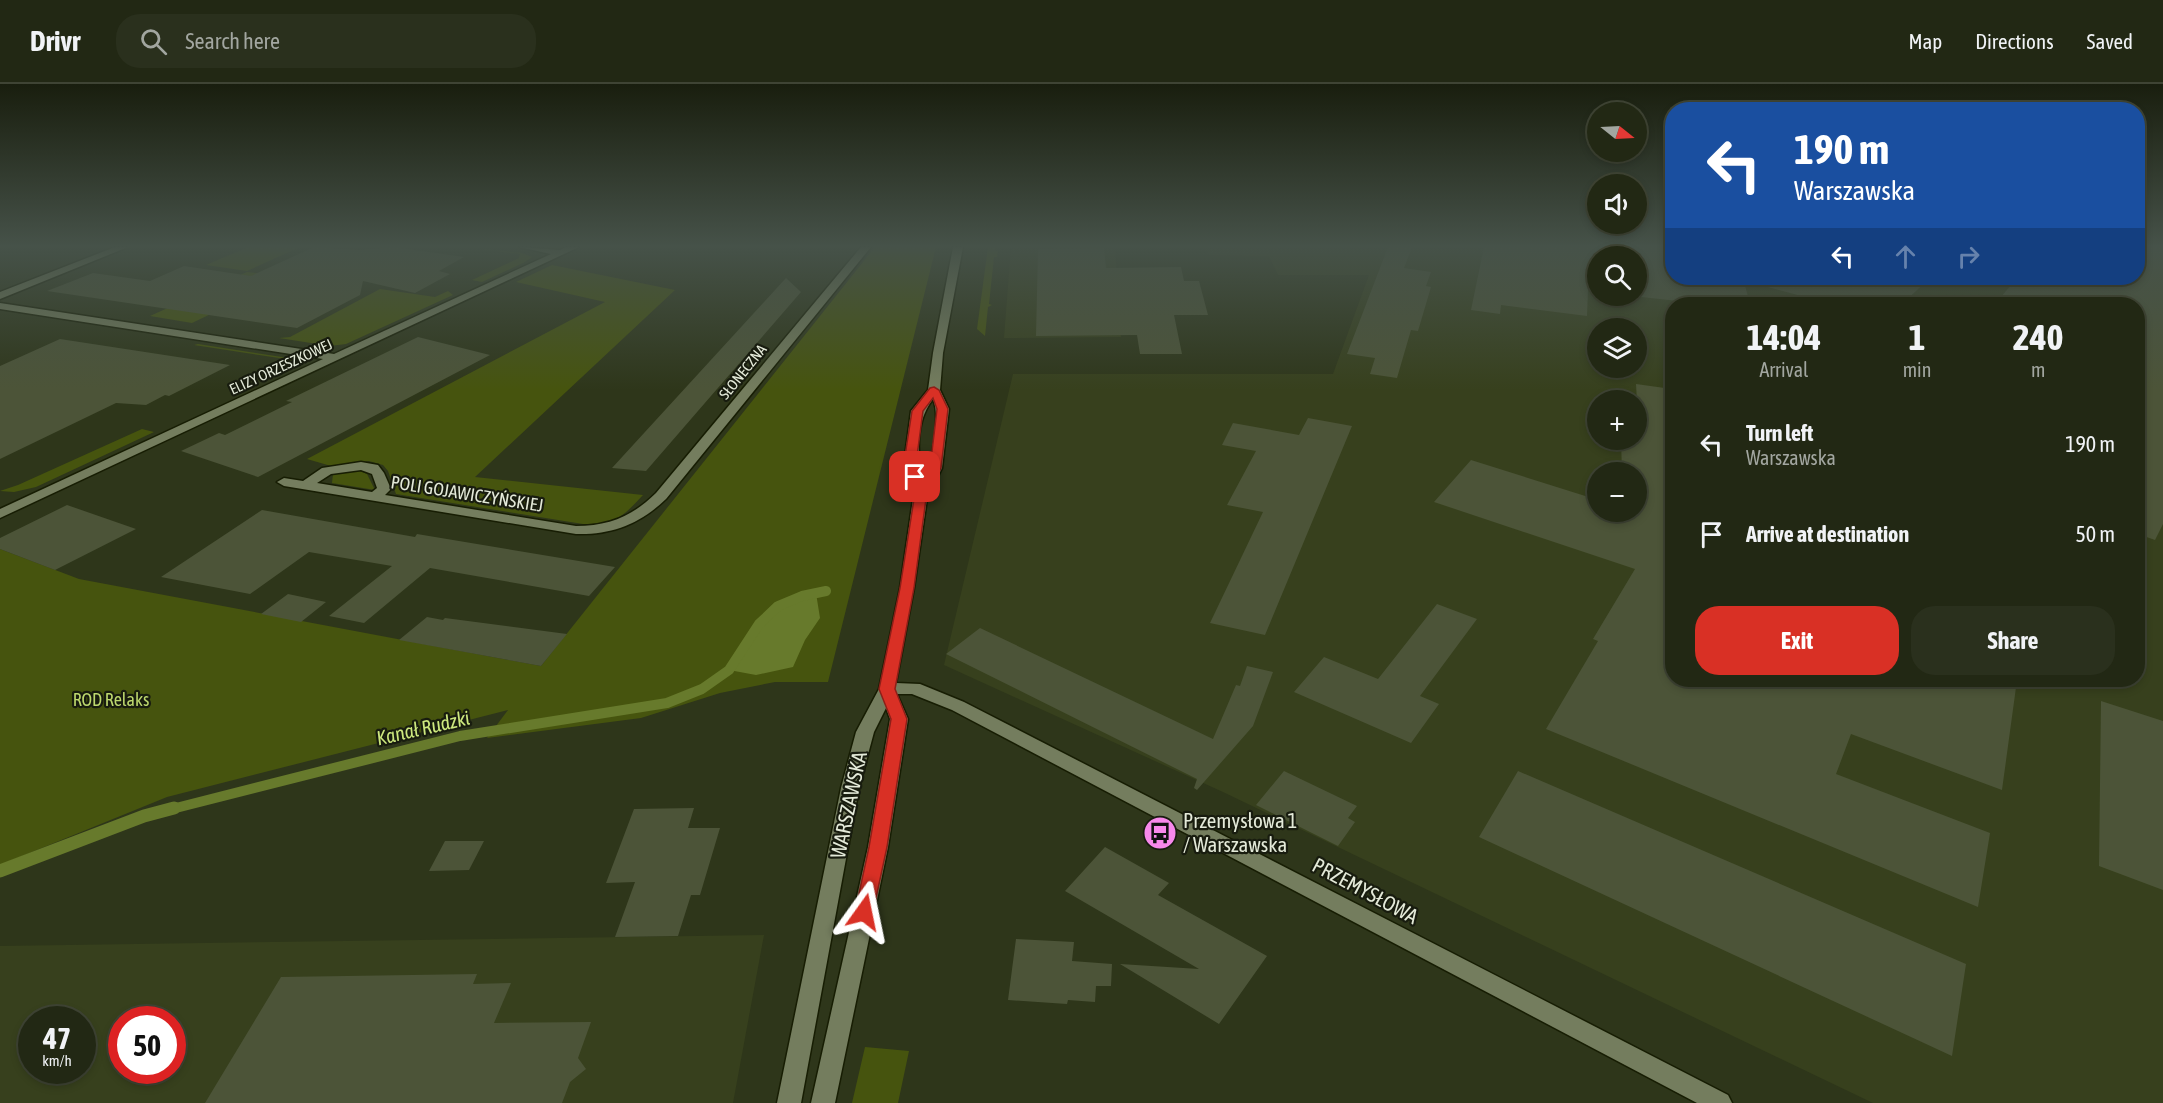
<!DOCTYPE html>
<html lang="en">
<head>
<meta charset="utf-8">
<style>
  body { margin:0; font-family:"Asap Condensed",sans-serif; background:#2a301d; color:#f1f3f6; height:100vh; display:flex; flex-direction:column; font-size:22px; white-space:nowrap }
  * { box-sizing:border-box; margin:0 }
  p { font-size:20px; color:#a2a6a0 }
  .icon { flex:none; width:33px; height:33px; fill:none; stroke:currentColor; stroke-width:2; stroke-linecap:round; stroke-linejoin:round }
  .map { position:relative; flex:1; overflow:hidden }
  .panel { position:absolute; left:1665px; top:213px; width:480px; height:390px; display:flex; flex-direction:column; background:#222814; border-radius:24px; box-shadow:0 3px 9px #0003,0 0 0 2px #3f4434 }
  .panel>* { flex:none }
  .banner { position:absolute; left:1665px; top:18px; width:480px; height:183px; border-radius:24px; box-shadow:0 3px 9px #0003,0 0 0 2px #3f4434; background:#1a4fa0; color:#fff; overflow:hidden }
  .needle { width:39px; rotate:108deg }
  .buttons { position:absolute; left:1587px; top:18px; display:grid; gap:12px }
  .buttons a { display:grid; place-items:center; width:60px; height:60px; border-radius:50%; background:#222814; box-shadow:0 3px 9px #0003,0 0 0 2px #3f4434; font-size:30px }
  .speed { position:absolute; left:18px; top:922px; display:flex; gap:12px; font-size:30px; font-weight:700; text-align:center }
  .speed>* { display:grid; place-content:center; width:78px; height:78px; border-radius:50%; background:#222814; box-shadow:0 3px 9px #0003,0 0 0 2px #3f4434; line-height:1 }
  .speed small { font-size:15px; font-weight:400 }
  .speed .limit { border:9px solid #d22; background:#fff; color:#111 }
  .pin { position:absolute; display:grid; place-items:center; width:51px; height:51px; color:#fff; margin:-26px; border-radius:12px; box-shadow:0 3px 9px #0006 }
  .me { position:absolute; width:66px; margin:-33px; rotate:12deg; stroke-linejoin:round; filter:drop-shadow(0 0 4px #0008) }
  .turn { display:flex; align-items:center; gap:21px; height:126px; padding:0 30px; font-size:27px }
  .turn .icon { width:78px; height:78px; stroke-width:2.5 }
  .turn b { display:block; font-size:42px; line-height:51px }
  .lanes { display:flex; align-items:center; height:57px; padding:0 30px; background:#0003; justify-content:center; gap:30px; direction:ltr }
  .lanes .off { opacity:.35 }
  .eta { display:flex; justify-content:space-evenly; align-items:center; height:102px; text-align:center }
  .eta b { font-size:36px; font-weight:700; line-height:42px }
  .action { display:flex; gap:12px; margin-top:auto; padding:12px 30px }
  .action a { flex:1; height:69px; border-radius:24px; background:#d93025; color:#fff; font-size:24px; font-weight:700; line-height:69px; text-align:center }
  .action a+a { background:#2a301d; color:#f1f3f6 }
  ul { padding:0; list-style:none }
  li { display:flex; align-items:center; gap:18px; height:90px; padding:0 30px }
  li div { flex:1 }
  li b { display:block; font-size:22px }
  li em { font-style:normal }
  header { display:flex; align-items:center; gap:36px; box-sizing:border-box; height:84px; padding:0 30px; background:#222814; border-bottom:2px solid #3f4434 }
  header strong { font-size:28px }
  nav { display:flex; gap:33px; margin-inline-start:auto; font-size:21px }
  .search { width:420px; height:54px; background:#2a301d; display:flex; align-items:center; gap:15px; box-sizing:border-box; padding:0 21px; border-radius:24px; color:#a2a6a0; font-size:22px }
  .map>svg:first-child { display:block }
  .built { fill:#37401d; fill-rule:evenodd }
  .green { fill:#46540e }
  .water { fill:#677a2c }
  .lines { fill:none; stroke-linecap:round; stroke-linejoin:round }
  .stream-far1 { stroke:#677a2c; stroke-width:10 }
  .stream { stroke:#677a2c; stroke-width:13 }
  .building { fill:#4c5438 }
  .street-casing { stroke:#171d03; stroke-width:3 }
  .secondary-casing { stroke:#171d03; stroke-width:3 }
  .street { fill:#747d5e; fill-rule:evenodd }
  .secondary { fill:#747d5e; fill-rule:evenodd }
  .route { fill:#d93025; stroke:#8d1f18; stroke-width:1.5 }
  .labels { text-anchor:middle; stroke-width:4.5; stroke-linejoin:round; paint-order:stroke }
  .far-street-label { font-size:15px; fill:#e4ead9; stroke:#181c0f }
  .street-label { font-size:18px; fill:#e4ead9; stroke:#181c0f }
  .park-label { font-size:18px; fill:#bdd86e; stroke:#181c0f }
  .water-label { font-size:20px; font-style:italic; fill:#cde87e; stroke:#181c0f }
  .near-street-label { font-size:21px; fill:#e4ead9; stroke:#181c0f }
  .near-poi-label { font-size:21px; fill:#e4ead9; stroke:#181c0f; text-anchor:start }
</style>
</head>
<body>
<header>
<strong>Drivr</strong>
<div class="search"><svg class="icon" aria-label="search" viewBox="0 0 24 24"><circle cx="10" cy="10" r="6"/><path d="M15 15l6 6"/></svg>Search here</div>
<nav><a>Map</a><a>Directions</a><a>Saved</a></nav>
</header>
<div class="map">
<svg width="2163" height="1019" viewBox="0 0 2163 1019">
  <rect width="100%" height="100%" fill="#2e361a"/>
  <path class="built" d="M1011,163l104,1 6,89 -117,1z
    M1207,163h465v31h466v-31h25v856h-290l-650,-311 -279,-127 69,-291h320l36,-99h-91l-9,-19 -60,-1zM1598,172h38v40h-38zM1672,220h466v376h-466zM1598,244h38v40h-38zM1598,316h38v40h-38zM1598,388h38v40h-38z
    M764,851l-31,168h-733v-157zM32,936h50v51h-50zM122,936h50v51h-50z"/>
  <path class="green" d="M248,163h52l-53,24 -41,-6z
    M464,163l58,6 10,4 -7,5 -43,20 -10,-2 47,-22 1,-4z
    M875,163h61l-108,435h-53l-55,11 -79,25 -154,20 21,-28 -341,87 -167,68v-316l79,30 462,87z
    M988,163h7v3l3,1 -1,6h-3l-5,47 3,1 -4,2 -3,29 -8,-7z
    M552,181l123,25 -200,187 168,18c-20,22 -29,30 -60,29l-187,-30 -8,-23 -5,-6 -14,-4 -38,5 -24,-7 298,-157 -89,-20z
    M247,188l41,5 -96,46 -42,-7z
    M380,205l55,8 13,-6 5,4 -107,49 -16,2 -51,-8 11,-1z
    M198,260l97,15 5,3c-9,12 -27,15 -41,14l26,-12 1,-5 -92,-14z
    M142,345l12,3 -118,55 -22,5 -14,-1 18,-6z
    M356,385l11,5 8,16 -43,-7 1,-9z
    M865,963l44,4 -11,52h-46z"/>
  <path class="water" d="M816,509l4,25 -15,22 -12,27 -37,8 -27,-5c25,-39 37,-67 87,-77z"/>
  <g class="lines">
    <path class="stream-far1" d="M168,726l292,-74 207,-33 35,-14 27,-19 30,-46 19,-18 24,-10 24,-5"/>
    <path class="stream" d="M0,787l144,-55 30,-8"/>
  </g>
  <path class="building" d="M314,163l46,3 34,-3 70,10 -25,14 11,3 -35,19 -52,-12 -3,14 -63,33 -250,-37 46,-18 57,8 34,-15 67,10z
    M1388,163h24l-8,21 27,4 -5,14 5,1 -13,44 -7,-1 -14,48 -27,-4 5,-16 -28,-4z
    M1484,163h188v31h71l7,26h-44l-74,-8h4v-40h-38v35l-10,-1 -1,26 -86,-11 -1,9 -29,-4z
    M2138,163h25v277l-8,16 -17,-6v-230h-143l22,-26h121z
    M1104,164l2,20 75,-1 3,14h15l9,34h-34l8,39h-42l-3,-19 -101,1 2,-87z
    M786,194l15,14 -155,179 -34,-3z
    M1761,194h169l-28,26h-71l-71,-19z
    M418,253l72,18 -232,122 -77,-26 38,-18 6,2 67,-33 -6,-1z
    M60,255l170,26 -61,31 -4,-1 -19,10 -30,-2 -116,56v-93z
    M1636,300l36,5v291h345l-15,110 -151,-56 -15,40 154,59 -12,74 -432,-178 52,-88 -5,-2 42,-70 -201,-67 37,-42 127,40v12h38v-40h-14l-1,-32h15v-3h3z
    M1308,334l44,8 -87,209 -55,-12 53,-111 -36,-7 29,-54 -34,-6 11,-22 66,12z
    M67,421l69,24 -81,41 -55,-21v-11z
    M262,426l153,27 2,-3 198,33 -26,29 -159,-28 -66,55 -35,-7 63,-50 -83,-14 -59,42 -89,-17z
    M288,510l38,8 -25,20 -40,-8z
    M1437,520l40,15 -57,77 19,8 -28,39 -117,-51 30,-35 54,22z
    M427,533l16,3 2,-2 122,16 -26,32 -142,-26z
    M980,544l233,111 23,-54 4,1 7,-20 26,6 -20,54 -56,64 -3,-2 3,-9 -251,-125z
    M2101,617l62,20v169l-64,-24z
    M1284,687l73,35 -9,12 7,4 -17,24 -82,-41z
    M1518,687l448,193 -14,92 -473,-219z
    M694,724l-6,20h32l-20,67h-9l-13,41 -63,1 20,-55 -29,1 28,-74z
    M445,757h39l-15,29 -40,1z
    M1105,763l64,36 -11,12 109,61 -48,68 -99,-60 79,5 -134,-78z
    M1016,855l58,3 -2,19 40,3 -1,22h-15l-1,16 -27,-2 -1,4 -59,-4z
    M477,890l-4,10 38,-1 -17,40 97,-1 -13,36 8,11 -16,13 -8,21h-357l76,-126z"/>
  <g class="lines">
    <g class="street-casing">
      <path id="street" d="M115,163h13l-128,52v-7z
        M519,163l41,3 6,-3h13l-579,271v-9l323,-150 -323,-50v-6l334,51 217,-100z
        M861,163h10l-205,252c-26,25 -54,36 -90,35l-292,-48 -7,-4 7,-4 19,3 19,-13 39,-6 17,3 6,8 7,16 -6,6 191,31c33,0 57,-10 80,-33zM361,386l11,4 5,14 -5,4 -55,-9 14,-9z"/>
    </g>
    <g class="secondary-casing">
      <path id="secondary" d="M953,163h10l-20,106 -3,37 9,19 -7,59 -15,31 -13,89 -18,95 24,1 44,18 764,393 4,8h-35l-745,-393 -40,-16h-15l11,25 -20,128 -53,256h-24l57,-256 22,-128 -4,-11 -12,24 -15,56 -58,315h-24l64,-315 15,-56 23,-43 21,-101 13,-89 -8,-43 6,-45 17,-21 5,-37zM933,315c8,19 -1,64 -10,82 -6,-27 -8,-59 10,-82z"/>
    </g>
    <use href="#street" class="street"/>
    <use href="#secondary" class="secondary"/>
  </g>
  <linearGradient id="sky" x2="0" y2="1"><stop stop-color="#191e0e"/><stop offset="0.53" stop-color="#465249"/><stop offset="1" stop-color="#465249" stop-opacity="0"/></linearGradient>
  <rect width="2163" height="306" fill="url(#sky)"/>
  <path class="route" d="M934,303l5,3 9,19 -7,59 -15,31 -12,89 -19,101 12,30 -20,128 -14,65 -2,5 -7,2 -6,-2 -3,-5 14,-65 22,-128 -12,-30 21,-101 14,-89 16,-31 7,-59 -4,-11 -10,13 -6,45 4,21 -1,3h-9l-1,-3 -5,-21 7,-45 18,-23z"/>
  <defs>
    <g id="bus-disc" transform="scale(1.725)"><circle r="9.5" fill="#f788eb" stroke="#181c0f"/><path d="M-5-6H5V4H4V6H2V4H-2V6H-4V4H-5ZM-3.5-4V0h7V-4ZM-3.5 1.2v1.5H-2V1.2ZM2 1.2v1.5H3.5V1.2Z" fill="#111"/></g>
  </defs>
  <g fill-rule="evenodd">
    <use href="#bus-disc" x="1160" y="749"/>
  </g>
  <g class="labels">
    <g class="far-street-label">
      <text transform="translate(281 283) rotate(-25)" y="5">ELIZY ORZESZKOWEJ</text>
      <text transform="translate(743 288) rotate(-51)" y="5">SŁONECZNA</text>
    </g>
    <g class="street-label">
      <text transform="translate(467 410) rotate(9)" y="6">POLI GOJAWICZYŃSKIEJ</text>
    </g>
    <g class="park-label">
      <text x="111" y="622">ROD Relaks</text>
    </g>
    <g class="water-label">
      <text transform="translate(423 644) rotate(-13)" y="7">Kanał Rudzki</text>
    </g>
    <g class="near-street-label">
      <text transform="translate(849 721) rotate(-78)" y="7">WARSZAWSKA</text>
      <text transform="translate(1365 807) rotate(28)" y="7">PRZEMYSŁOWA</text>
    </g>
    <g class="near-poi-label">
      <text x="1183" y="744">Przemysłowa 1<tspan x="1183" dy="24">/ Warszawska</tspan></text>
    </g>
  </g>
</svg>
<div class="buttons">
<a><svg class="needle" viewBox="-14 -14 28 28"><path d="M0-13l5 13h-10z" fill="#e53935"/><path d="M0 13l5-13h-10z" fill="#a2a6a0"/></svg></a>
<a><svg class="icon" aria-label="sound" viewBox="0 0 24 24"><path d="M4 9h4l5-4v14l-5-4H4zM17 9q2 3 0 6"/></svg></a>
<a><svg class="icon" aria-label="search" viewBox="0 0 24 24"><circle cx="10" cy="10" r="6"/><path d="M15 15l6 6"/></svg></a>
<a><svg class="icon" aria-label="layers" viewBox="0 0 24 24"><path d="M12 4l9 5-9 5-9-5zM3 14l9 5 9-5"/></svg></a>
<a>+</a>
<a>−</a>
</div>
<div class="speed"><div>47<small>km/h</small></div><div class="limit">50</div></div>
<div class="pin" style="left:915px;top:393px;background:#d93025"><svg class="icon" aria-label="arrive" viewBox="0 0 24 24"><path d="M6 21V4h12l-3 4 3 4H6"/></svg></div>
<svg class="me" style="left:864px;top:828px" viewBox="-20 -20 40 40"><path d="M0-17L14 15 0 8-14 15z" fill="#d93025" stroke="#fff" stroke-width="4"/></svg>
<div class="banner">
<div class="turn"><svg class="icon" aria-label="left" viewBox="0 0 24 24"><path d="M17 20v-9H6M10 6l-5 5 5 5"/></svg><div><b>190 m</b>Warszawska</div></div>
<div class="lanes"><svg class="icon" aria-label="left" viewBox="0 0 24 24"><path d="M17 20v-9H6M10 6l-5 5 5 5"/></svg><svg class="icon off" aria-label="ahead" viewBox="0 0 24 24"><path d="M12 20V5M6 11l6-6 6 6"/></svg><svg class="icon off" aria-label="right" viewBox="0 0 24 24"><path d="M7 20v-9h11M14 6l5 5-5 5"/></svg></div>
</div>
<section class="panel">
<div class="eta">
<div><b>14:04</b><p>Arrival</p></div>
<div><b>1</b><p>min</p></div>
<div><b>240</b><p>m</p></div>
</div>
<ul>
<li><svg class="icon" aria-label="left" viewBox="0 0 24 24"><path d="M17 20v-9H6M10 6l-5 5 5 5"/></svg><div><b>Turn left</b><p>Warszawska</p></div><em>190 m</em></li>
<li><svg class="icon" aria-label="arrive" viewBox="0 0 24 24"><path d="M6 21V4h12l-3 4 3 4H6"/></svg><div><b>Arrive at destination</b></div><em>50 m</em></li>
</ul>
<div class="action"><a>Exit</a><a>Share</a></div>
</section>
</div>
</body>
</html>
